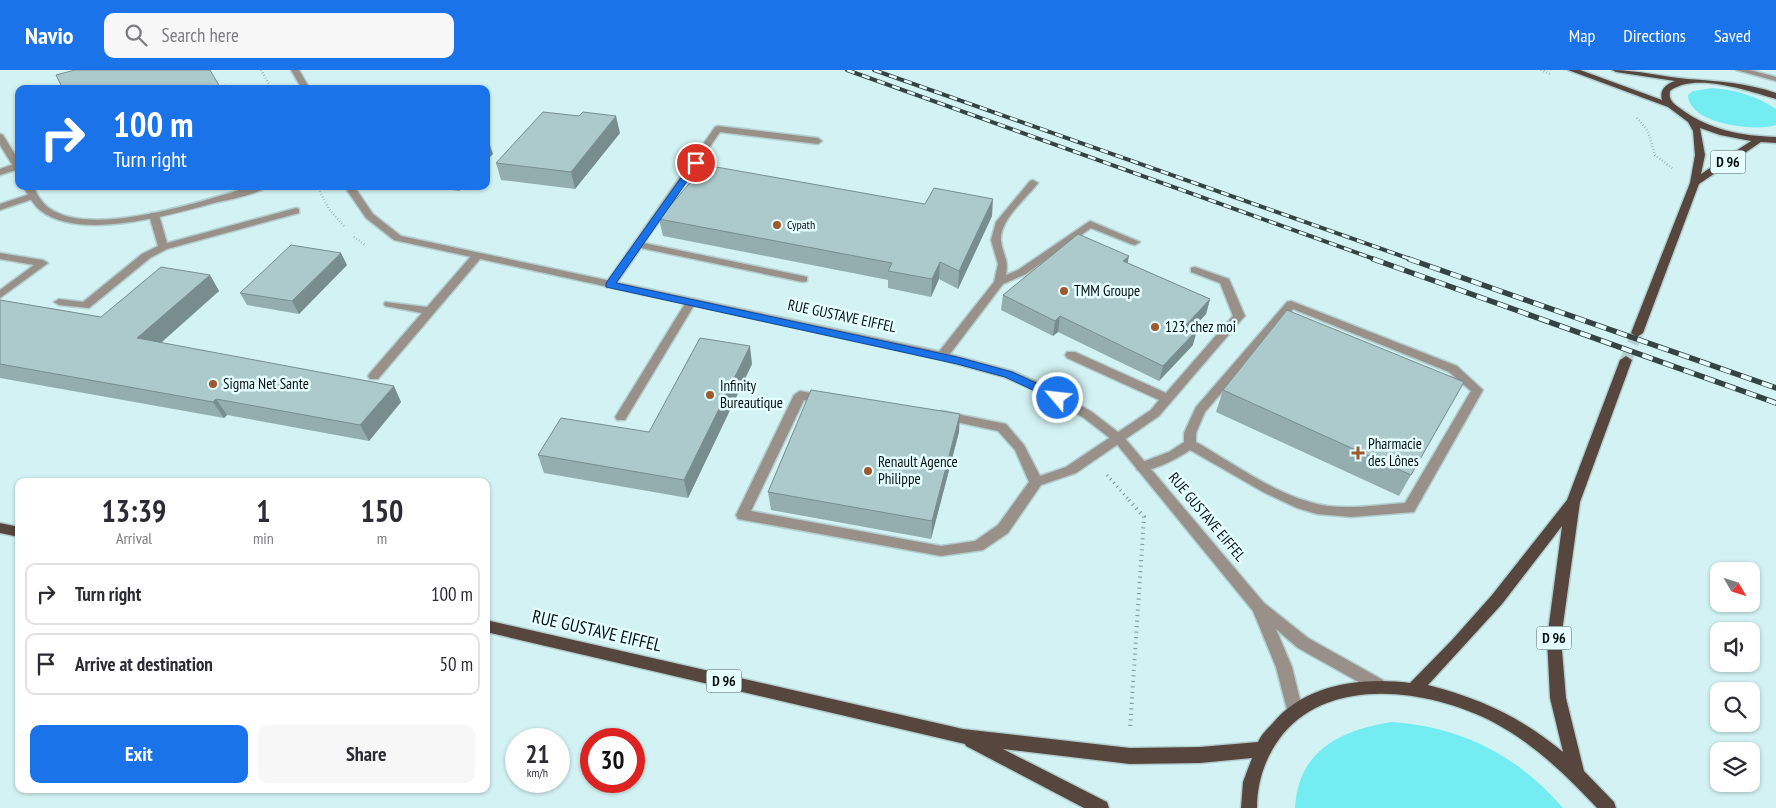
<!DOCTYPE html>
<html lang="en">
<head>
<meta charset="utf-8">
<style>
  body { margin:0; font-family:"PT Sans Narrow",sans-serif; background:#f7f7f7; color:#2b2b33; height:100vh; display:flex; flex-direction:column; font-size:19px; white-space:nowrap }
  * { box-sizing:border-box; margin:0 }
  p { font-size:16px; color:#7c7c81 }
  .icon { flex:none; width:28px; height:28px; fill:none; stroke:currentColor; stroke-width:2; stroke-linecap:round; stroke-linejoin:round }
  .map { position:relative; flex:1; overflow:hidden }
  .details { position:absolute; left:15px; top:408px; width:475px; height:315px; display:flex; flex-direction:column; background:#fff; border-radius:10px; box-shadow:0 1px 4px #0004 }
  .details>* { flex:none }
  .banner { position:absolute; left:15px; top:15px; width:475px; height:105px; border-radius:10px; box-shadow:0 1px 4px #0004; background:#1a73e8; color:#fff; overflow:hidden }
  .needle { width:32px; rotate:128deg }
  .controls { position:absolute; left:1710px; top:492px; display:grid; gap:10px }
  .controls a { display:grid; place-items:center; width:50px; height:50px; border-radius:10px; background:#fff; box-shadow:0 1px 4px #0004; font-size:25px }
  .speed { position:absolute; left:505px; top:658px; display:flex; gap:10px; font-size:25px; font-weight:700; text-align:center }
  .speed>* { display:grid; place-content:center; width:65px; height:65px; border-radius:50%; background:#fff; box-shadow:0 1px 4px #0004; line-height:1 }
  .speed small { font-size:12px; font-weight:400 }
  .speed .limit { border:8px solid #d22; background:#fff; color:#111 }
  .pin { position:absolute; display:grid; place-items:center; width:42px; height:42px; color:#fff; margin:-21px; border:2px solid #fff; border-radius:50%; box-shadow:0 1px 5px #0007 }
  .me { position:absolute; width:55px; margin:-28px; rotate:298deg; stroke-linejoin:round; filter:drop-shadow(0 0 4px #0008) }
  .turn { display:flex; align-items:center; gap:18px; height:105px; padding:0 15px; font-size:22px }
  .turn .icon { width:65px; height:65px; stroke-width:2.5 }
  .turn b { display:block; font-size:35px; line-height:42px }
  .eta { display:flex; justify-content:space-evenly; align-items:center; height:85px; text-align:center }
  .eta b { font-size:30px; font-weight:800; line-height:35px }
  .cta { display:flex; gap:10px; margin-top:auto; padding:10px 15px }
  .cta a { flex:1; height:58px; border-radius:10px; background:#1a73e8; color:#fff; font-size:20px; font-weight:800; line-height:58px; text-align:center }
  .cta a+a { background:#f7f7f7; color:#2b2b33 }
  ul { padding:0; list-style:none }
  li { display:flex; align-items:center; gap:15px; height:62px; margin:0 10px 8px; padding:0 5px; border:2px solid #e1e1e2; border-radius:10px }
  li div { flex:1 }
  li b { display:block; font-size:19px }
  li em { font-style:normal }
  header { display:flex; align-items:center; gap:30px; box-sizing:border-box; height:70px; padding:0 25px; background:#1a73e8; color:#fff }
  header strong { font-size:24px }
  nav { display:flex; gap:28px; margin-inline-start:auto; font-size:18px }
  .search { width:350px; height:45px; background:#f7f7f7; display:flex; align-items:center; gap:12px; box-sizing:border-box; padding:0 18px; border-radius:10px; color:#7c7c81; font-size:19px }
  .map>svg:first-child { display:block }
  .green { fill:#74edf2 }
  .lines { fill:none; stroke-linecap:round; stroke-linejoin:round }
  .primary-tunnel { stroke:#b4d0d1; stroke-width:12; stroke-dasharray:12 5.5; stroke-linecap:butt }
  .service-casing { stroke:#b2cecf; stroke-width:3 }
  .minor-casing { stroke:#b2cecf; stroke-width:3 }
  .primary-casing { stroke:#b2cecf; stroke-width:3 }
  .path-far2 { stroke:#7d9394; stroke-width:2.5; stroke-dasharray:0.5 2.5; stroke-linecap:butt }
  .path-far1 { stroke:#7d9394; stroke-width:3; stroke-dasharray:1 4; stroke-linecap:butt }
  .path { stroke:#7d9394; stroke-width:4; stroke-dasharray:1 4.5; stroke-linecap:butt }
  .service { fill:#9a908a; fill-rule:evenodd }
  .minor { fill:#9a908a; fill-rule:evenodd }
  .primary { fill:#57463d; fill-rule:evenodd }
  .rail-far1-casing { stroke:#344343; stroke-width:4 }
  .rail-casing { stroke:#344343; stroke-width:5.5 }
  .rail-far1 { stroke:#e5feff; stroke-width:2.5; stroke-dasharray:8; stroke-linecap:butt }
  .rail { stroke:#e5feff; stroke-width:4; stroke-dasharray:11; stroke-linecap:butt }
  .wall { fill:#94aeaf }
  .shaded-wall { fill:#788d8e }
  .building { fill:#accacb; stroke:#788d8e }
  .route { fill:#1a73e8; stroke:#114b97 }
  .poi-dot { fill:#9e592d; stroke:#e5feff; stroke-width:2 }
  .labels { text-anchor:middle; stroke-width:5; stroke-linejoin:round; paint-order:stroke }
  .far-poi-label { font-size:12px; fill:#050f0f; stroke:#e5feff; text-anchor:start }
  .shield { fill:#e5feff; stroke:#485757; stroke-width:1 }
  .shield-label { font-size:14px; font-weight:bold; fill:#050f0f }
  .poi-label { font-size:15px; fill:#050f0f; stroke:#e5feff; text-anchor:start }
  .street-label { font-size:15px; fill:#050f0f; stroke:#e5feff }
  .near-street-label { font-size:18px; fill:#050f0f; stroke:#e5feff }
</style>
</head>
<body>
<header>
<strong>Navio</strong>
<div class="search"><svg class="icon" aria-label="search" viewBox="0 0 24 24"><circle cx="10" cy="10" r="6"/><path d="M15 15l6 6"/></svg>Search here</div>
<nav><a>Map</a><a>Directions</a><a>Saved</a></nav>
</header>
<div class="map">
<svg width="1776" height="738" viewBox="0 0 1776 738">
  <rect width="100%" height="100%" fill="#d3f2f3"/>
  <path class="green" d="M1713,18c23,2 44,8 63,21v16c-20,7 -88,-1 -88,-30l5,-4z
    M1392,652c70,5 125,33 171,86h-268c3,-58 46,-78 97,-86z"/>
  <g class="lines">
    <path class="primary-tunnel" d="M1626,290l11,-27"/>
    <g class="service-casing">
      <path id="service" d="M1736,0h14l26,7v4z
        M718,56l100,12 4,3 -4,3 -98,-12 -76,111 159,33 4,1v4l-4,1 -162,-34 -27,39h-8l-1,-2 1,-2 109,-156z
        M14,94h5v5l-19,6v-6z
        M1033,110l5,3c-12,16 -39,37 -37,58 2,15 8,17 5,34l12,-5 72,-49 50,21 -5,3 -4,-1 -40,-16 -65,46 -23,10 -57,75h-8l-2,-3 2,-3 56,-71 4,-18 -7,-24 5,-18 34,-41z
        M33,123l3,1v4l-36,12v-6z
        M296,138l3,1v4l-132,36 -17,9 -61,50 -30,-3 -5,-3 5,-3 24,3 59,-48 16,-8 -9,-31 2,-2h6l2,2 8,28z
        M0,183l43,7 5,3 -48,35v-8l34,-25 -34,-6z
        M477,183l5,3 -1,2 -103,121h-8l-2,-3 2,-3 52,-60 -37,-7 -1,-2 1,-2 42,5 46,-53z
        M1195,197l34,12 16,37 -2,2 -84,98 -83,57 -35,12 -33,48 -25,17 -42,6 -203,-37 -2,-4 58,-120 6,-4 23,4 6,4 -6,4 -19,-3 -53,111 190,35 34,-5 23,-16 31,-43 -14,-32 -17,-19 -60,-13 -2,-3 2,-3 4,-1 64,13 18,21 16,31 26,-9 85,-57 8,-10 -92,-42 -2,-3 2,-3h8l91,41 67,-77 -13,-33 -29,-11v-4z
        M691,229l5,3 -71,118h-8l-2,-3 2,-3 69,-112z
        M1291,231l166,65 26,24 -69,122 -63,5 -34,-3 -20,-6 -32,-15 -75,-43c-10,7 -40,24 -53,20l-1,-3 1,-3 32,-12 15,-10v-9l12,-26 91,-105zM1293,239l156,63 22,19 -66,112c-26,2 -52,6 -77,3 -48,-7 -91,-41 -132,-64v-9l9,-21z"/>
    </g>
    <g class="minor-casing">
      <path id="minor" d="M291,0h8l11,19h-8z
        M0,64l3,1 16,26v11l-3,-1 -16,-26z
        M23,116h10c4,8 8,16 16,22 43,31 156,-8 204,-22h16c-11,8 -41,14 -55,17 -44,12 -133,38 -173,8 -8,-6 -13,-16 -18,-25z
        M344,116h10l19,28 28,22 541,116 70,19 35,15 45,26 31,24 141,167 44,35 75,42 3,5 -3,5 -5,2 -5,-2 -75,-42 -22,-19 16,38 11,45 -2,5 -6,2 -6,-2 -13,-50 -23,-56 -138,-169 -31,-24 -45,-26 -35,-15 -62,-17 -548,-120 -28,-22z"/>
    </g>
    <g class="primary-casing">
      <path id="primary" d="M1568,0h12l82,30c-3,-10 4,-16 13,-19l-59,-9 -4,-2c26,0 51,7 76,9 31,2 59,4 88,14v6c-28,-8 -81,-27 -106,-8 -2,9 4,13 11,18 28,21 61,27 95,28v6l-15,-1 -62,42 -56,149 -6,4 -6,-4 59,-150 5,-28 -2,-24 -5,-9 -20,-15zM1700,58l20,7 31,6 -50,33 4,-19z
        M1626,286l6,4 -52,142 -19,137 5,59 18,73 30,31 2,6h-19c-31,-33 -65,-66 -106,-87 -61,-31 -159,-46 -208,13 -17,21 -26,47 -26,74h-16l2,-26 9,-24 -52,5 -70,1 -127,-15 104,53 2,6h-25l-118,-62 -1,-2 -479,-112v-12l477,109 167,19 70,-1 58,-5c3,-7 9,-13 14,-18 33,-40 89,-47 138,-41l42,-43 40,-45 75,-95 53,-140zM1562,456l-15,113 3,59 13,54c-42,-35 -82,-53 -135,-67l74,-81z
        M0,453l19,4v10l-19,-4z"/>
    </g>
    <path class="path-far2" d="M261,0l11,19
      M1541,0l9,4
      M1637,48l11,13 7,24 17,13
      M317,116l12,23 16,18
      M354,167l11,8"/>
    <path class="path-far1" d="M1107,405l23,26"/>
    <path class="path" d="M1129,430l15,17 -14,212"/>
    <use href="#service" class="service"/>
    <use href="#minor" class="minor"/>
    <use href="#primary" class="primary"/>
    <g class="rail-far1-casing">
      <path id="rail-far1" d="M847,0l530,190
        M874,0l539,190"/>
    </g>
    <g class="rail-casing">
      <path id="rail" d="M1373,189l403,144
        M1409,189l367,129"/>
    </g>
    <use href="#rail-far1" class="rail-far1"/>
    <use href="#rail" class="rail"/>
  </g>
  <path class="wall" d="M620,63l-45,56 -74,-9 -5,-17z
    M423,116h40l-4,5z
    M992,146l-34,73 -19,-10 -8,18 -43,-9v-8l-225,-44 -4,-17z
    M1128,193l82,36 -4,15 -13,14v17l-34,36 -101,-49 -5,4 -52,-26 2,-15z
    M347,195l-48,49 -52,-9 -7,-12z
    M210,205l9,16 -58,52 240,59 -32,39 -142,-26 -3,3 -224,-40v-78l101,17z
    M752,294l-64,134 -144,-25 -6,-18 111,-23z
    M1464,312l-65,114 -183,-84 7,-22z
    M959,362l-28,107 -160,-29 -3,-18z"/>
  <path class="shaded-wall" d="M616,46l4,17 -45,56 -4,-17z
    M489,72l4,12 -7,7v-16z
    M457,116h6l-4,5z
    M993,129l-1,17 -34,73 1,-18z
    M341,183l6,12 -48,49 -7,-13z
    M1129,186l-3,15 -3,-10z
    M940,192l-1,17 -8,18 1,-18z
    M210,205l9,16 -71,63 -11,-16z
    M1210,229l-4,15 -24,26 4,-15z
    M1060,246l-2,16 -5,4 2,-15z
    M1197,260l-4,15 -34,36 4,-15z
    M750,276l2,18 -64,134 -4,-18z
    M394,316l7,16 -32,39 -9,-16z
    M216,329l11,16 -3,3 -11,-16z
    M960,344l-1,18 -28,107 1,-18z"/>
  <path class="building" d="M75,0h135l10,17 6,-2 4,4h-167l-7,-14z
    M543,42l36,4 4,-4 33,4 -45,56 -75,-9z
    M705,95l220,39 9,-16 59,11 -34,72 -19,-9 -8,17 -44,-8 4,-8 -233,-44z
    M1078,164l51,22 -6,5 87,38 -24,26 11,5 -34,36 -103,-50 -5,5 -52,-26z
    M291,175l50,8 -49,48 -52,-8z
    M161,197l49,8 -73,63 257,48 -34,39 -144,-26 -3,3 -213,-38v-64l101,17z
    M1287,240l177,72 -53,93 -188,-85z
    M700,268l50,8 -66,134 -146,-25 23,-37 88,14z
    M811,320l149,24 -28,107 -164,-29z"/>
  <path class="route" d="M693,91l7,2 -84,120 341,74 55,15 50,23v5h-8l-49,-23 -48,-13 -351,-77v-4z"/>
  <g class="poi-dot">
    <circle cx="777" cy="155" r="5"/>
    <circle cx="1064" cy="221" r="5"/>
    <circle cx="1155" cy="257" r="5"/>
    <circle cx="213" cy="314" r="5"/>
    <circle cx="710" cy="325" r="5"/>
    <path d="M1355.5 375.5h5v5h5v5h-5v5h-5v-5h-5v-5h5z"/>
    <circle cx="868" cy="401" r="5"/>
  </g>
  <g class="labels">
    <g class="far-poi-label">
      <text x="787" y="159">Cypath</text>
    </g>
    <g class="shield">
      <rect x="1710.5" y="80.5" width="35" height="23" rx="4"/>
      <rect x="1536.5" y="556.5" width="35" height="23" rx="4"/>
      <rect x="706.5" y="599.5" width="35" height="23" rx="4"/>
    </g>
    <g class="shield-label">
      <text x="1728" y="97">D 96</text>
      <text x="1554" y="573">D 96</text>
      <text x="724" y="616">D 96</text>
    </g>
    <g class="poi-label">
      <text x="1074" y="226">TMM Groupe</text>
      <text x="1165" y="262">123, chez moi</text>
      <text x="223" y="319">Sigma Net Sante</text>
      <text x="720" y="321">Infinity<tspan x="720" dy="17">Bureautique</tspan></text>
      <text x="1368" y="379">Pharmacie<tspan x="1368" dy="17">des Lônes</tspan></text>
      <text x="878" y="397">Renault Agence<tspan x="878" dy="17">Philippe</tspan></text>
    </g>
    <g class="street-label">
      <text transform="translate(842 246) rotate(12)" y="5">RUE GUSTAVE EIFFEL</text>
      <text transform="translate(1207 447) rotate(50)" y="5">RUE GUSTAVE EIFFEL</text>
    </g>
    <g class="near-street-label">
      <text transform="translate(597 561) rotate(13)" y="6">RUE GUSTAVE EIFFEL</text>
    </g>
  </g>
</svg>
<div class="controls">
<a><svg class="needle" viewBox="-14 -14 28 28"><path d="M0-13l5 13h-10z" fill="#e53935"/><path d="M0 13l5-13h-10z" fill="#7c7c81"/></svg></a>
<a><svg class="icon" aria-label="sound" viewBox="0 0 24 24"><path d="M4 9h4l5-4v14l-5-4H4zM17 9q2 3 0 6"/></svg></a>
<a><svg class="icon" aria-label="search" viewBox="0 0 24 24"><circle cx="10" cy="10" r="6"/><path d="M15 15l6 6"/></svg></a>
<a><svg class="icon" aria-label="layers" viewBox="0 0 24 24"><path d="M12 4l9 5-9 5-9-5zM3 14l9 5 9-5"/></svg></a>
</div>
<div class="speed"><div>21<small>km/h</small></div><div class="limit">30</div></div>
<div class="pin" style="left:696px;top:93px;background:#d93025"><svg class="icon" aria-label="arrive" viewBox="0 0 24 24"><path d="M6 21V4h12l-3 4 3 4H6"/></svg></div>
<svg class="me" style="left:1058px;top:328px" viewBox="-20 -20 40 40"><circle r="17" fill="#1a73e8" stroke="#fff" stroke-width="3"/><path d="M0-11L8 9 0 5-8 9z" fill="#fff"/></svg>
<div class="banner">
<div class="turn"><svg class="icon" aria-label="right" viewBox="0 0 24 24"><path d="M7 20v-9h11M14 6l5 5-5 5"/></svg><div><b>100 m</b>Turn right</div></div>
</div>
<section class="details">
<div class="eta">
<div><b>13:39</b><p>Arrival</p></div>
<div><b>1</b><p>min</p></div>
<div><b>150</b><p>m</p></div>
</div>
<ul>
<li><svg class="icon" aria-label="right" viewBox="0 0 24 24"><path d="M7 20v-9h11M14 6l5 5-5 5"/></svg><div><b>Turn right</b></div><em>100 m</em></li>
<li><svg class="icon" aria-label="arrive" viewBox="0 0 24 24"><path d="M6 21V4h12l-3 4 3 4H6"/></svg><div><b>Arrive at destination</b></div><em>50 m</em></li>
</ul>
<div class="cta"><a>Exit</a><a>Share</a></div>
</section>
</div>
</body>
</html>
